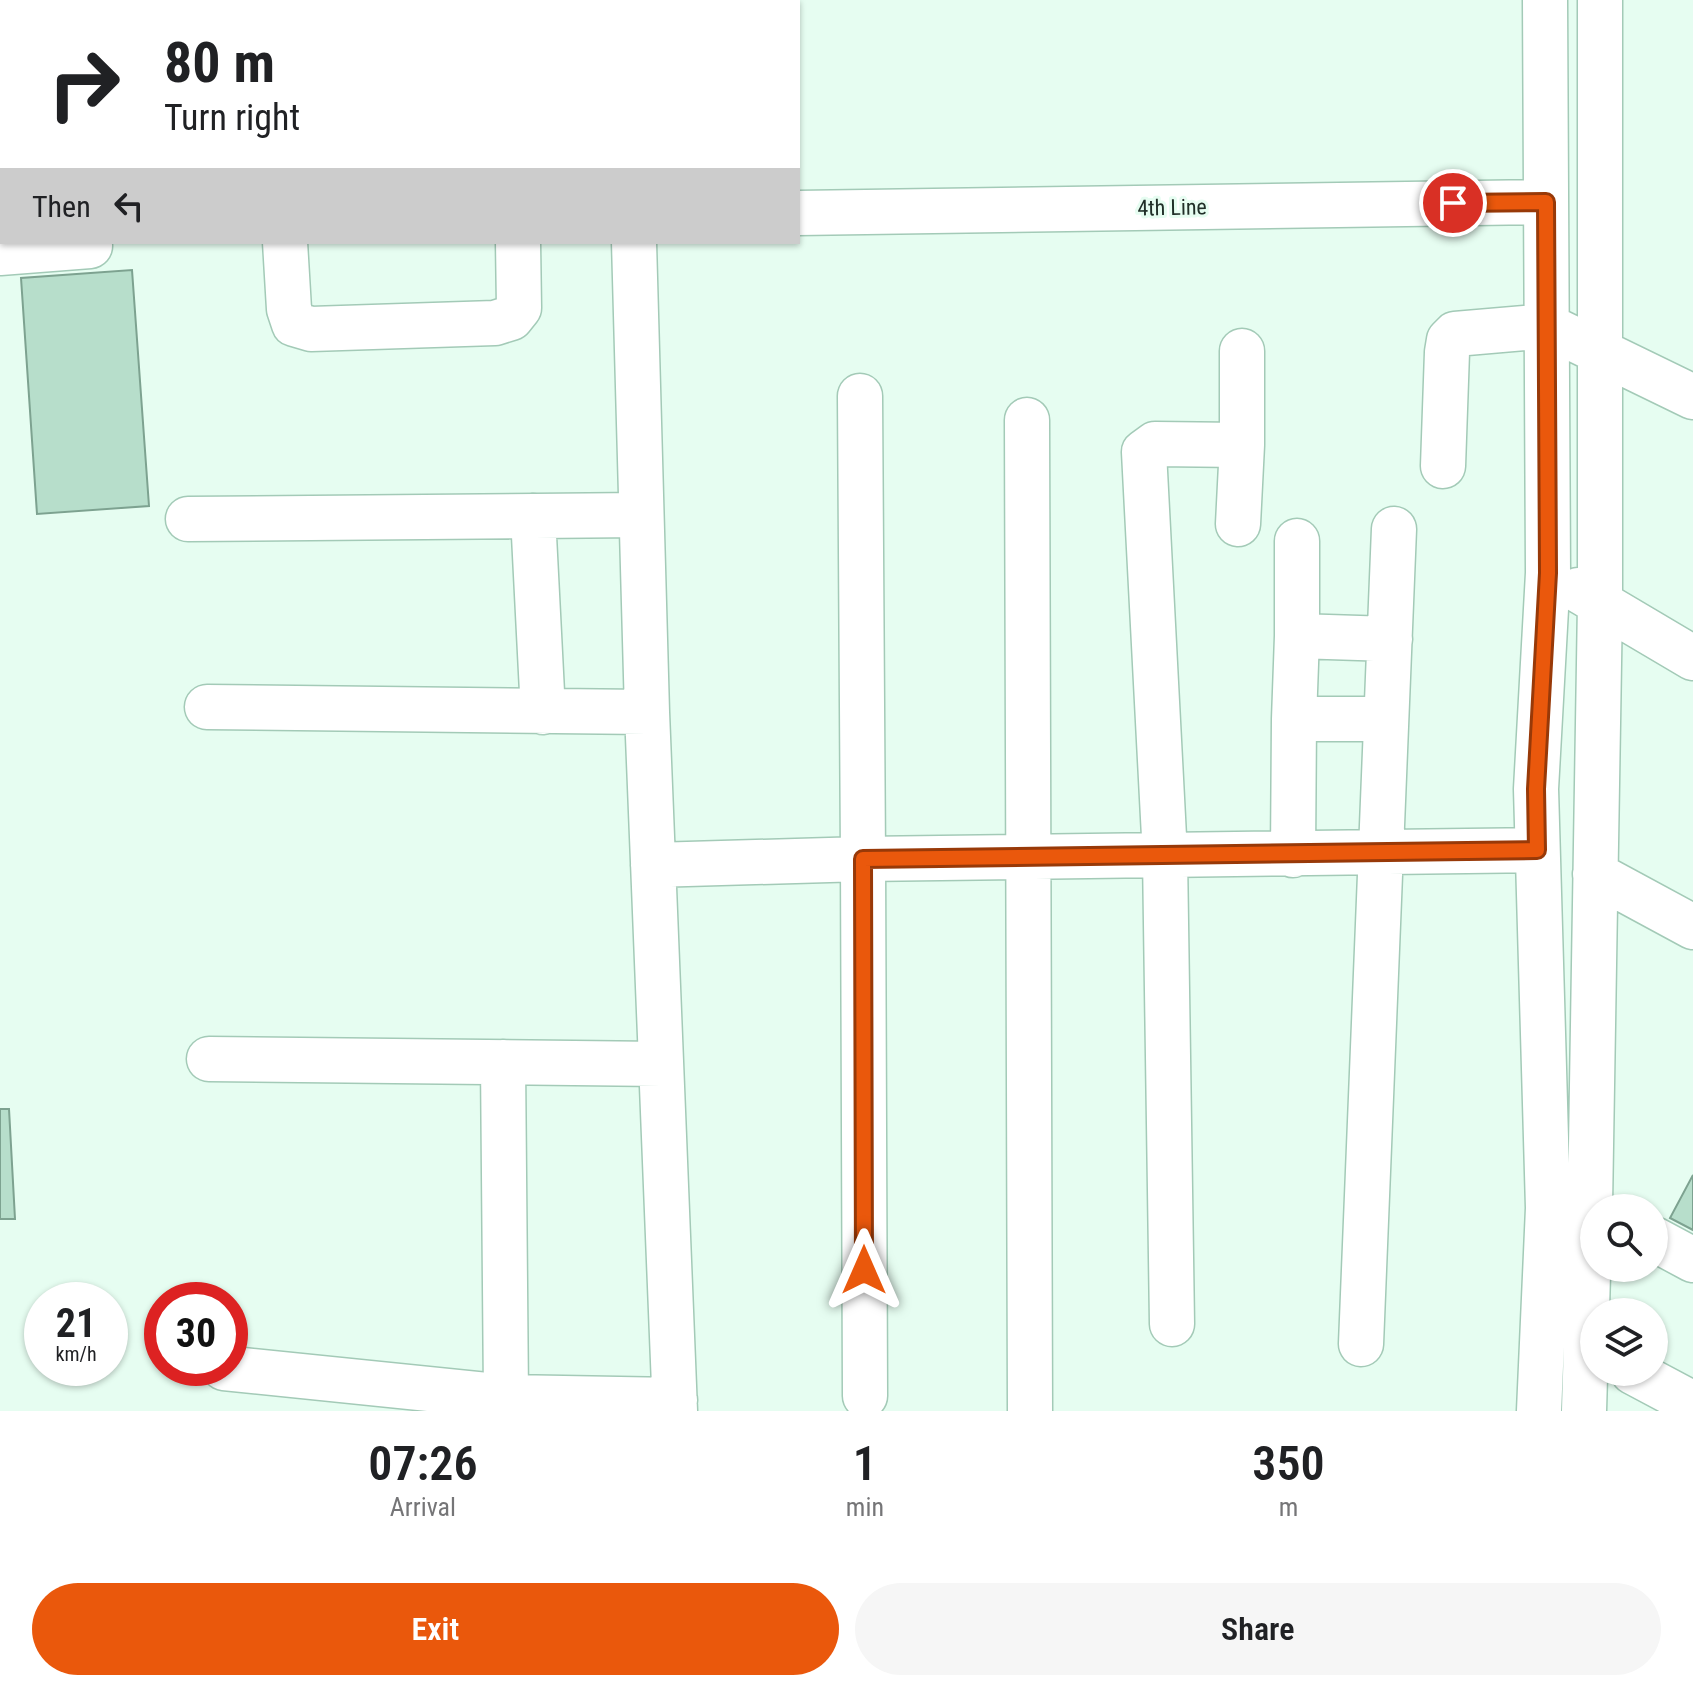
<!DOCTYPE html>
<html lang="en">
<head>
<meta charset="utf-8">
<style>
  body { margin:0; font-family:"Roboto Condensed",sans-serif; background:#f6f6f6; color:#202124; height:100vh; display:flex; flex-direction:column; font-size:30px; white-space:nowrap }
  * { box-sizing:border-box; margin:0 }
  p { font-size:26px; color:#757577 }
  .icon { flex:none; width:44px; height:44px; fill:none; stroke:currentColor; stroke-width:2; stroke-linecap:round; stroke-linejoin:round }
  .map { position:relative; height:1411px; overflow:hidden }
  .drawer { display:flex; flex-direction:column; background:#fff; flex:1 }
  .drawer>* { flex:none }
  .hud { position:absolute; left:0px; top:0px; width:800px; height:244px; box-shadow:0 2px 6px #0004; background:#fff; color:#202124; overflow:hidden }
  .controls { position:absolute; left:1580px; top:1194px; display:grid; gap:16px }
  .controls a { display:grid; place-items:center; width:88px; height:88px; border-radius:50%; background:#fff; box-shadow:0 2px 6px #0004; font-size:40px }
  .speed { position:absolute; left:24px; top:1282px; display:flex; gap:16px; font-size:40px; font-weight:700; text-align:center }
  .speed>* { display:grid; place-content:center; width:104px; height:104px; border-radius:50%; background:#fff; box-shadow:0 2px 6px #0004; line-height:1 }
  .speed small { font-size:20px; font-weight:400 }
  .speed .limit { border:12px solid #d22; background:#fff; color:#111 }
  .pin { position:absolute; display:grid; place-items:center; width:68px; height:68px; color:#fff; margin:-34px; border:4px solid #fff; border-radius:50%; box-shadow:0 2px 8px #0007 }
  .me { position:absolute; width:88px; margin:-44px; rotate:0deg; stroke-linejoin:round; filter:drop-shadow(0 0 6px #0008) }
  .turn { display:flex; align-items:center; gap:28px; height:168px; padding:0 32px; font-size:36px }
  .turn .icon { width:104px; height:104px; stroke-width:2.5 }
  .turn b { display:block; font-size:56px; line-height:68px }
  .then { display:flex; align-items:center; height:76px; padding:0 32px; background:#0003; gap:16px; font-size:30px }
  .eta { display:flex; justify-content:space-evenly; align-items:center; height:136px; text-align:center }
  .eta b { font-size:48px; font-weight:600; line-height:56px }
  .action { display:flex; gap:16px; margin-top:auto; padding:16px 32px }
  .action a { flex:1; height:92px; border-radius:48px; background:#ea580c; color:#fff; font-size:32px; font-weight:600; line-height:92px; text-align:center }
  .action a+a { background:#f6f6f6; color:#202124 }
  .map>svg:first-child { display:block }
  .building { fill:#b7decb; stroke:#7da290; stroke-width:2 }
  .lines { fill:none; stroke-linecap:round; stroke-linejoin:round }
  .minor-casing { stroke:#a3cab7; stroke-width:47 }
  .minor { stroke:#fff; stroke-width:44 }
  .route-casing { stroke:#983908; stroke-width:20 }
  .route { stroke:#ea580c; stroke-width:14 }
  .labels { text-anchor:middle; stroke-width:6; stroke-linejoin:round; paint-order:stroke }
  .street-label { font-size:22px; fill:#202f28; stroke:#e6fdf1 }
</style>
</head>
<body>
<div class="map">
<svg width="1693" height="1411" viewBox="0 0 1693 1411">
  <rect width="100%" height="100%" fill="#e6fdf1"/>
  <path class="building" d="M62,0h72v2h-72z
    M0,54h2l-2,119z
    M132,270l17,236 -112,8 -16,-236z
    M0,1109h9l6,110h-15z
    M1693,1175v55l-23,-12z"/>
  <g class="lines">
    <g class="minor-casing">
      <path id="minor" d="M271,0v2
        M513,0v2
        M628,0v2
        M798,213l748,-11
        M285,242l4,67 5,15 17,5 184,-6 16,-5 8,-10 -1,-66
        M634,242l13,470 28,699
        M0,253l90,-7
        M1027,420l3,991
        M1443,466l4,-114 2,-12 6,-6 92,-8 146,71
        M533,516l10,196
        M188,519l453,-4
        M1238,524l4,-79
        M1297,541v95l-3,83h91
        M1578,590l115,68
        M1297,636l93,3
        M207,707l440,5
        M1293,855l1,-136
        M653,865l210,-6 -3,-463
        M1595,874l98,53
        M209,1059l452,5
        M503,1062l3,335
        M1654,1239l39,21
        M1172,1324l-7,-468 -21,-404 11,-8 87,1v-94
        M1361,1344l33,-815
        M224,1368l282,29 169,3
        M1633,1372l60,32
        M865,1396l-2,-537 674,-9
        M1539,1411l9,-203 -12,-419 12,-216 -3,-573
        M1584,1411l6,-205 10,-603v-603"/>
    </g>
    <use href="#minor" class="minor"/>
  </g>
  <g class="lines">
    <g class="route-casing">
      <path id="route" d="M864,1270l-1,-411 674,-9 -1,-61 12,-216 -2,-371 -93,1"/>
    </g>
    <use href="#route" class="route"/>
  </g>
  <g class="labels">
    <g class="street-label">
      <text transform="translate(1172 207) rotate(-1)" y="8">4th Line</text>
    </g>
  </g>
</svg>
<div class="controls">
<a><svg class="icon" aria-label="search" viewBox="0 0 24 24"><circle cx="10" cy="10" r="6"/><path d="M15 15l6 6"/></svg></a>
<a><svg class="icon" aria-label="layers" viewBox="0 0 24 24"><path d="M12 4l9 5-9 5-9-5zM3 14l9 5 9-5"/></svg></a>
</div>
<div class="speed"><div>21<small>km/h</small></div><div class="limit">30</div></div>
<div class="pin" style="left:1453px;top:203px;background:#d93025"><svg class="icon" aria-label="arrive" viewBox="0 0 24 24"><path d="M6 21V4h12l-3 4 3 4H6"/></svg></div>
<svg class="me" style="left:864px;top:1270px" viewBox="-20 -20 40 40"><path d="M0-17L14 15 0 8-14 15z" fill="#ea580c" stroke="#fff" stroke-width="4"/></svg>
<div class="hud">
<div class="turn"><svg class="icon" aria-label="right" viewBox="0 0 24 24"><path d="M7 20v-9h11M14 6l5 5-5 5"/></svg><div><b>80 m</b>Turn right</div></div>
<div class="then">Then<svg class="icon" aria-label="left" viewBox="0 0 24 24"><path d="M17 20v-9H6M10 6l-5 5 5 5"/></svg></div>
</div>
</div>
<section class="drawer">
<div class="eta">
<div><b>07:26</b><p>Arrival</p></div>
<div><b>1</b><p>min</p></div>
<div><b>350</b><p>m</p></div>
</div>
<div class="action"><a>Exit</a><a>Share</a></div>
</section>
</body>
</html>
